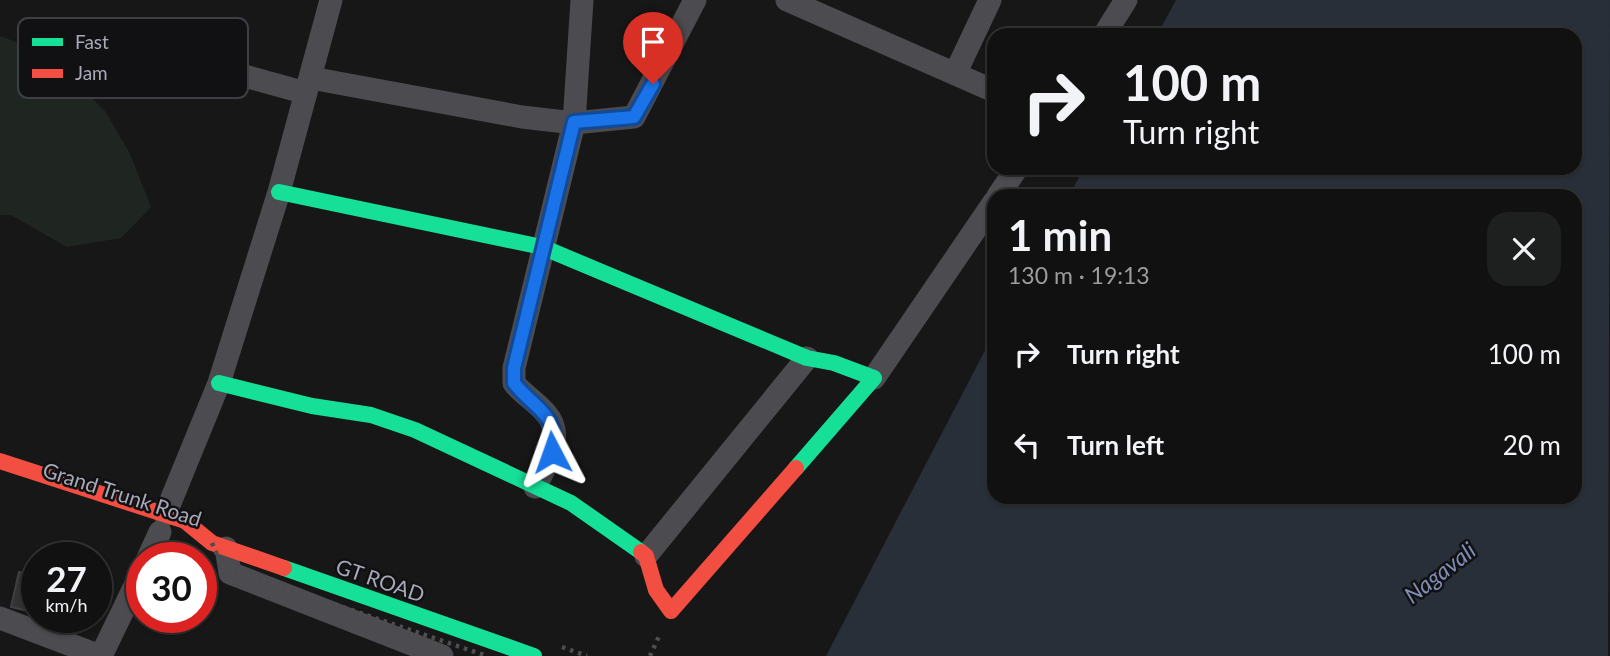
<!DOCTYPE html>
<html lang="en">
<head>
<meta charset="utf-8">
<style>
  body { margin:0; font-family:Lato,sans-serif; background:#1e1f1f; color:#f1f3f6; height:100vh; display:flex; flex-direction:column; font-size:26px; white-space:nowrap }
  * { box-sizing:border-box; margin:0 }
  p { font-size:23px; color:#9c9d9f }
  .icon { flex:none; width:38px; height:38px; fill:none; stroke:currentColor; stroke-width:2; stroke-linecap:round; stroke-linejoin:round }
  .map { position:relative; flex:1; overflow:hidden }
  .sheet { position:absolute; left:987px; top:189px; width:595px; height:315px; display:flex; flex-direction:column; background:#111; border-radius:21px; box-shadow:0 2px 5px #0004,0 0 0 2px #303131 }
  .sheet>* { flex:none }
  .top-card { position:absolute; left:987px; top:28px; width:595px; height:147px; border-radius:21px; box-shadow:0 2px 5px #0004,0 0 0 2px #303131; background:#111; color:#f1f3f6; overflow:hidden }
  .speed { position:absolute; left:21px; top:542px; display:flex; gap:14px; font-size:35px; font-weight:700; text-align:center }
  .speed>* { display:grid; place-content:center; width:91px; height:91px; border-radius:50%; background:#111; box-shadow:0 2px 5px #0004,0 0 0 2px #303131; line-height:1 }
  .speed small { font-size:18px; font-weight:400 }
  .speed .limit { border:10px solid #d22; background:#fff; color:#111 }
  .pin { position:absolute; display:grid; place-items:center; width:60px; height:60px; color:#fff; margin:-72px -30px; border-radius:50% 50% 50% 0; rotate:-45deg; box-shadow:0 0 7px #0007 }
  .pin .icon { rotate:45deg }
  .me { position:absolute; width:77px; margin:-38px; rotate:356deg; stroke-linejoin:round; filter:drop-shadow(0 0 5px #0008) }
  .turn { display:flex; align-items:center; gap:24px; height:147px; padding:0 21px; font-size:32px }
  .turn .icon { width:91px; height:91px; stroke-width:2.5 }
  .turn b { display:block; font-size:49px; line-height:60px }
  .round { display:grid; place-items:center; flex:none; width:74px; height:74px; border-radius:21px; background:#1e1f1f }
  .overview { display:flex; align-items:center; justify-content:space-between; height:119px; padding:0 21px }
  h1 { font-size:42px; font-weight:700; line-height:52px }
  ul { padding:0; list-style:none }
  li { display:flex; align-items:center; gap:21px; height:91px; padding:0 21px }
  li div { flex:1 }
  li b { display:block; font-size:26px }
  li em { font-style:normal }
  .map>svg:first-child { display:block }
  .green { fill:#1f2621 }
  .water { fill:#292f39 }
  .building { fill:#333335; stroke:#403f43; stroke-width:2 }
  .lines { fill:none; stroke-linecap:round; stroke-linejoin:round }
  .path { stroke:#4d4d52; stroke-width:4.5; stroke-dasharray:3.5 5; stroke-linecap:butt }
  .street { stroke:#4b4b50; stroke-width:23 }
  .fast { stroke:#16e098; stroke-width:16 }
  .jam { stroke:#f24e42; stroke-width:16 }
  .path-bridge { stroke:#4d4d52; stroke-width:4.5; stroke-dasharray:3.5 5; stroke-linecap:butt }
  .route-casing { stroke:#114b97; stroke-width:18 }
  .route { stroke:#1a73e8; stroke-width:12 }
  .labels { text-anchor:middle; stroke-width:5; stroke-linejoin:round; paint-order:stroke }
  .street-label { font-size:21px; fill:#a7a9b8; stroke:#111113 }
  .water-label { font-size:23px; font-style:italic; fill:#7e8eb4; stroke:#111113 }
  .key { fill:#111113; stroke:#3e3f45; stroke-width:2 }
  .key-label { font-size:19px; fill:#a7a9b8 }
</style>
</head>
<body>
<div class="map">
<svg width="1610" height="656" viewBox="0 0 1610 656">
  <rect width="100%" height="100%" fill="#171717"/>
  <path class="green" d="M0,36l43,16 62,59 25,43 21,53 -30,31 -54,9 -56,-32h-11z"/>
  <path class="water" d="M1176,0h434l-2,656h-782l168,-323v164h581v-301h-506l15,-28h491v-133h-418z"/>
  <path class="building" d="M19,572l18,4v37l-26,-6z"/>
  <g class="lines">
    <path class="path" d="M562,647l25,9
      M650,656l10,-22"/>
    <path class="street" d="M787,0l207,91
      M89,33l217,60
      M1104,35l22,-35
      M955,74l35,-74
      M311,78l211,39 52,6 60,-6 61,-117
      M998,196l19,-28
      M874,378l120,-176
      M535,487c10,-20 28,-46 15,-68 -8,-14 -26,-23 -36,-36v-15l60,-245 8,-123
      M165,515l54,-132 60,-191 52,-192
      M226,548l4,25 212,83
      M646,556l161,-198
      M148,558l12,-26
      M0,618l100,38
      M101,656l41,-85"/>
    <path class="fast" d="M279,192l263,55 265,111 27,5 40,15 -78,90
      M219,383l93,23 59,9 44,15 156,73 70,49
      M284,568l250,88"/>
    <path class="jam" d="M0,461l185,60 27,22 72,25
      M641,552l5,4 10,34 15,21 125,-143"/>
    <path class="path-bridge" d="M212,543l10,23 265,90"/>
  </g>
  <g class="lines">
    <g class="route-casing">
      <path id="route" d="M552,452c8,-38 -18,-43 -38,-69v-15l60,-246 60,-5 19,-33"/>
    </g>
    <use href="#route" class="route"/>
  </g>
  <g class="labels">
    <g class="street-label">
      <text transform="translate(122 495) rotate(18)" y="7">Grand Trunk Road</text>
      <text transform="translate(380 581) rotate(19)" y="7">GT ROAD</text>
    </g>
    <g class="water-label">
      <text transform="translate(1440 573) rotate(-38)" y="8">Nagavali</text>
    </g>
  </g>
  <rect x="18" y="18" width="230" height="80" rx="10" class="key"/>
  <rect x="32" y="38" width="31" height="8" fill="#16e098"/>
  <rect x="32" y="69" width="31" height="9" fill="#f24e42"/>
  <g class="key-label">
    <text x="75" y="49">Fast</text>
    <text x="75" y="80">Jam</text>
  </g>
</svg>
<div class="speed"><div>27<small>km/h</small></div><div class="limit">30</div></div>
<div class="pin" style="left:653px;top:84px;background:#d93025"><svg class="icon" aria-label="arrive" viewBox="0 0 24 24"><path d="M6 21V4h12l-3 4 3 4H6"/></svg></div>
<svg class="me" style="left:552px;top:452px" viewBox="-20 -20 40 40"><path d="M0-17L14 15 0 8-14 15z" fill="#1a73e8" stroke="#fff" stroke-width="4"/></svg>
<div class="top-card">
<div class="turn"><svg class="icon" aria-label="right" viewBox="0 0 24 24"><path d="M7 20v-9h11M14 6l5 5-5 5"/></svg><div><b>100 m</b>Turn right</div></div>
</div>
<section class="sheet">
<div class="overview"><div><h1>1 min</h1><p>130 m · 19:13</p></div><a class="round"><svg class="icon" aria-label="close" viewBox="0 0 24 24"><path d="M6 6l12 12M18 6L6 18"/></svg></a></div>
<ul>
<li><svg class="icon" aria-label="right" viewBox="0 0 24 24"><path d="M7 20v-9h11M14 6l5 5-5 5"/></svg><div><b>Turn right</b></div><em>100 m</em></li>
<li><svg class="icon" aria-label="left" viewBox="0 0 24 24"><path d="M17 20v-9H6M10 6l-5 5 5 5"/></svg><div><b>Turn left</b></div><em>20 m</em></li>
</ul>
</section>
</div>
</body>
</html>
